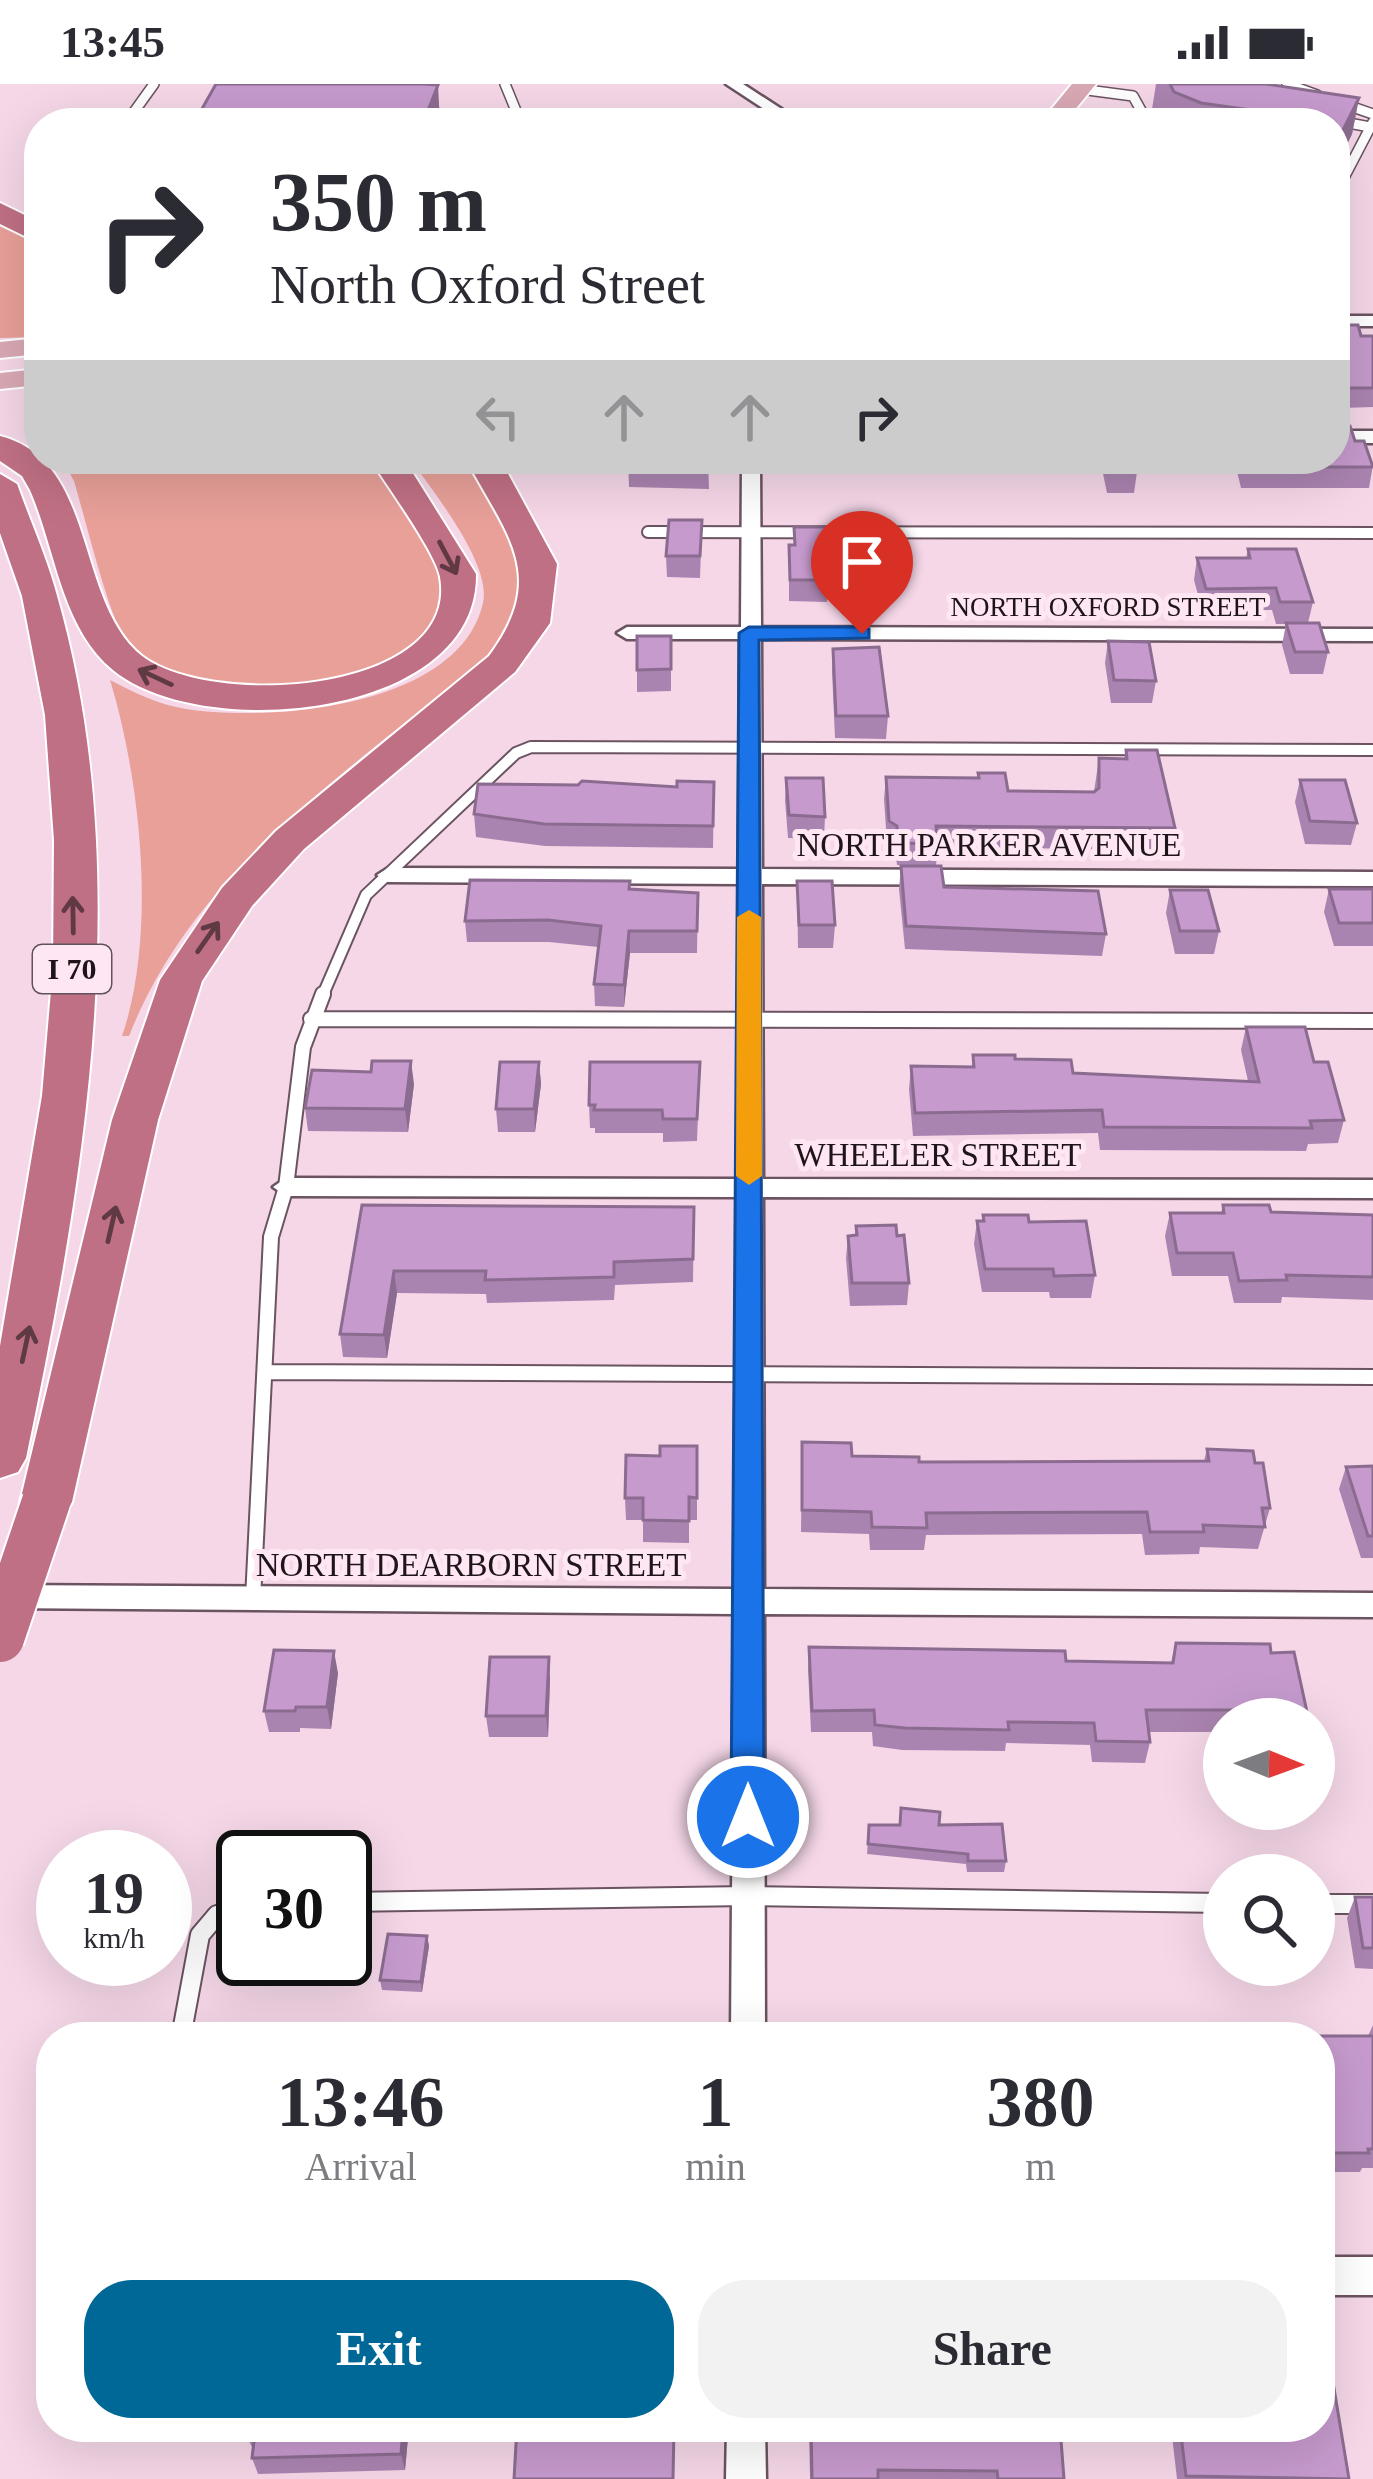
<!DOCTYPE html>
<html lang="en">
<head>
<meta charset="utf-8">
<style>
  body { margin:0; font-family:Georgia,serif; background:#f2f2f3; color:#2b2b33; height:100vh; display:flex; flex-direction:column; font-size:45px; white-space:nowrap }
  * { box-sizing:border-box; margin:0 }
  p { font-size:39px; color:#7c7c81 }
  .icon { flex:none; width:66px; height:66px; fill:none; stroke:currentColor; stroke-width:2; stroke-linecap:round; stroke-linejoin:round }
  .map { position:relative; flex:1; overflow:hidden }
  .side { position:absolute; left:36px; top:1938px; width:1299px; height:420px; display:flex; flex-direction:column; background:#fff; border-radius:48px; box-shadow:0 12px 48px #0002 }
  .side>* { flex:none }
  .guide { position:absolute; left:24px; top:24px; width:1326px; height:366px; border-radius:48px; box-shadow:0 12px 48px #0002; background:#fff; color:#2b2b33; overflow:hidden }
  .needle { width:78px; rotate:91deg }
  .tools { position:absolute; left:1203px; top:1614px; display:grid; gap:24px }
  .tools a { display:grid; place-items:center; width:132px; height:132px; border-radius:50%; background:#fff; box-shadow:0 12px 48px #0002; font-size:60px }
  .speed { position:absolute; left:36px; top:1746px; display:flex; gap:24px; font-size:60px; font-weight:700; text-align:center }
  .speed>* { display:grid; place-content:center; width:156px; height:156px; border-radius:50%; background:#fff; box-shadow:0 12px 48px #0002; line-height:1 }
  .speed small { font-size:30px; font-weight:400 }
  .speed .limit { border:6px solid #111; border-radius:18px; background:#fff; color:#111 }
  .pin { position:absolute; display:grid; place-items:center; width:102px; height:102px; color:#fff; margin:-123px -51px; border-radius:50% 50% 50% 0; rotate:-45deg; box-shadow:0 0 12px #0007 }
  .pin .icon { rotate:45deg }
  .me { position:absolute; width:132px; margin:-66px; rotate:0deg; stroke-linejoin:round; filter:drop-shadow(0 0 9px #0008) }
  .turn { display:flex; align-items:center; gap:42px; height:252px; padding:0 48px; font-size:54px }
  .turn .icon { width:156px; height:156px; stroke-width:2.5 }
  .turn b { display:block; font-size:84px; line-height:102px }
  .lanes { display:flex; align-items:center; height:114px; padding:0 48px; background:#0003; justify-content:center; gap:60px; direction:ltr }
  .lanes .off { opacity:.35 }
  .eta { display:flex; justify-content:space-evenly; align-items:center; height:204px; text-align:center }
  .eta b { font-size:72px; font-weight:600; line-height:84px }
  .primary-button { display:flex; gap:24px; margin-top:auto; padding:24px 48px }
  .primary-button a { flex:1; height:138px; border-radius:48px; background:#006896; color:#fff; font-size:48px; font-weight:600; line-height:138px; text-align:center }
  .primary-button a+a { background:#f2f2f3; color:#2b2b33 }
  .status { display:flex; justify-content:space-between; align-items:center; height:84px; padding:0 60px; background:#fff; direction:ltr }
  .status svg { height:33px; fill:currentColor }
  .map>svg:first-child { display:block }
  .green { fill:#e8a099 }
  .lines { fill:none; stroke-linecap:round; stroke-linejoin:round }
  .service-far3-casing { stroke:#6b5361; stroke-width:12 }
  .service-far2-casing { stroke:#6b5361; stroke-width:14 }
  .service-far1-casing { stroke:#6b5361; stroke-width:18 }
  .service-casing { stroke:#6b5361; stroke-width:22 }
  .minor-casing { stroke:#6b5361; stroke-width:5 }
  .primary-casing { stroke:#fff; stroke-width:4 }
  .motorway-casing { stroke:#fff; stroke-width:4 }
  .service-far3 { stroke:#fff; stroke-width:9 }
  .service-far2 { stroke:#fff; stroke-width:10 }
  .service-far1 { stroke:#fff; stroke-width:14 }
  .service { stroke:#fff; stroke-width:18 }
  .minor { fill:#fff; fill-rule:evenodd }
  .primary { fill:#d9a9b5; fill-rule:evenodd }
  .motorway { fill:#c07084; fill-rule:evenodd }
  .motorway-bridge-casing { stroke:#fff; stroke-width:52; stroke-linecap:butt }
  .motorway-bridge { stroke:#c07084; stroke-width:48 }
  .wall { fill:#aa84b0 }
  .shaded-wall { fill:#8b6c90 }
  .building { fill:#c69acd; stroke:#8b6c90; stroke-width:3 }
  .oneway { stroke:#5f3944 }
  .route { fill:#1a73e8; stroke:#114b97; stroke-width:3 }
  .slow { fill:#f59e0b }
  .labels { text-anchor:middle; stroke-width:10; stroke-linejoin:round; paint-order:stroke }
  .far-street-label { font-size:27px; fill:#1e141a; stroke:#fee6f3 }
  .shield { fill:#fee6f3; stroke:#61535b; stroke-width:3 }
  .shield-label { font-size:30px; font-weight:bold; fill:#1e141a }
  .street-label { font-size:33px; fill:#1e141a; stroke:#fee6f3 }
</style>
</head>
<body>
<div class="status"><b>13:45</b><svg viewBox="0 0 49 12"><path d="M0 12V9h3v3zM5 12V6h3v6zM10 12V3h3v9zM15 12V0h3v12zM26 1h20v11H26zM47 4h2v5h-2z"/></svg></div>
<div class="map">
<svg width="1373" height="2395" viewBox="0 0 1373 2395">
  <rect width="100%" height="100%" fill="#f5d7e8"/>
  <path class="green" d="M0,136l39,22v95l-39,1z
    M62,375h309l64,99 13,40c-15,24 -28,47 -54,61 -65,35 -218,46 -269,-20 -16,-22 -41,-125 -51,-158z
    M410,375h59l49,91 11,46c-12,21 -24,54 -42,70 -31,29 -72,48 -105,75 -104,84 -203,168 -253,295h-7c35,-102 19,-254 -12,-356 23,12 49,25 76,29 84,13 273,-1 297,-106 9,-39 -51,-113 -73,-144z"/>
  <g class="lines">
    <g class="service-far3-casing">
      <path id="service-far3" d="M505,0l16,39
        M1287,0l30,11
        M1080,5l53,7 15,27
        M1344,20l29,10
        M1338,37l32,6
        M126,39l28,-39
        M1335,111l38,-73"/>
    </g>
    <g class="service-far2-casing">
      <path id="service-far2" d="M648,448l725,1
        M322,913l44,-102 150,-142 15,-6 842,3"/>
    </g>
    <g class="service-far1-casing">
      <path id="service-far1" d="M311,935l1062,2
        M267,1288l1106,5
        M253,1515l18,-362 15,-50 17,-140 20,-53"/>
    </g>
    <g class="service-casing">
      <path id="service" d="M345,1818l403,-6 476,7
        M1314,1820h59
        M181,1953l19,-102 17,-20 26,-7"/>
    </g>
    <g class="minor-casing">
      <path id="minor" d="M726,0h17l60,39h-18z
        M1335,232h38v10h-38z
        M1335,347h38v12h-38z
        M742,375h18l1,168 612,2v12l-612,-2 1,230 611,3v14l-611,-2 1,295 610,1v18l-610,-1 1,392 609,4v24l-609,-3 1,423h-34l3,-423 -734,-6v-22l4,-1 730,4 3,-392 -451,-1 -13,-9 13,-9 451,1 2,-295 -351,-2 -11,-7 11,-7 351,1 1,-230h-113l-10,-6 10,-6h114z
        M1320,2173h53v38h-53z
        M727,2343h38l1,52h-40z"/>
    </g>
    <g class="primary-casing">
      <path id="primary" d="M1072,0h24l-32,39h-24z
        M39,254v16l-39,4v-16z
        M39,285v16l-39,4v-16z"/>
    </g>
    <g class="motorway-casing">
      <path id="motorway" d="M0,119l39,19v21l-39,-19z
        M0,352c95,24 75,156 136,215 63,60 325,45 304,-74 -4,-24 -54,-93 -70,-118h34l72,115c2,145 -275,169 -363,96 -52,-43 -57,-121 -83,-180l-8,-14 -22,-15z
        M466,375h34l57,105 -7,59 -35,49 -211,177 -52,57 -50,75 -44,139 -86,382 -8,15 -18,6 -18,-6 -8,-15 92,-382 48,-140 62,-92 54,-57 213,-175c60,-81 18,-120 -23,-197z
        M0,390l17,10c13,37 30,74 40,112 80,280 27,584 -31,862l-8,14 -18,6v-132l42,-250 11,-128 1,-128 -9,-125 -23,-119 -22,-63z"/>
    </g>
    <use href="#service-far3" class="service-far3"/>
    <use href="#service-far2" class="service-far2"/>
    <use href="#service-far1" class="service-far1"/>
    <use href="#service" class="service"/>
    <use href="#minor" class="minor"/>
    <use href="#primary" class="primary"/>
    <use href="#motorway" class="motorway"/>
    <g class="motorway-bridge-casing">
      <path id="motorway-bridge" d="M0,1554l46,-136"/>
    </g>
    <use href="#motorway-bridge" class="motorway-bridge"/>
  </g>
  <path class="wall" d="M1156,0h110l93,14 -7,36 -16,33 -1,-44h-169l-3,-7 -11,-7z
    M1335,241l26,11h12v71l-31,1 -3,15 34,42 -4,23h-128l-7,-29h101z
    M628,375h80l1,30 -80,-2z
    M1100,375h35l2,13 -3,21h-27z
    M702,436l-2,58 -33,-1 -1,-21z
    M794,443l34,53 -1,22 -38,-1v-56h5z
    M1248,465l65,53 -5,21 20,29 -5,22h-33l-8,-29 4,-21h-10l-4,-14h-70l-8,-30 3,-22h49z
    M637,552h34v55l-34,1z
    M1108,557l48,40 -4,22h-41l-6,-40z
    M833,565l55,67 -2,23 -51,-1 -3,-67z
    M1126,666l49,78 -3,22 -234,-3 -2,18h-39l-2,-17 -8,-5 -3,-44 2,-22 122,14 86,1 5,-34 25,1z
    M786,694l39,39 -1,22 -36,-1 -3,-38z
    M1300,696l57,43 -6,22 -46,-1 -10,-42z
    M714,698l-1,66 -168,-2 -69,-9 -2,-23z
    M901,782l43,21 162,47 -4,22 -197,-7 -6,-60z
    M797,797l38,44 -2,23h-35z
    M630,805l68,4 -1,60h-67l-6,54 -29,-1 -1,-22 4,-37 -49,-5h-82l-2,-21z
    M1329,805h44v57h-39l-10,-34z
    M1170,806l49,41 -5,23h-39l-9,-41z
    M1246,943l68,35 30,58 -6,23 -30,1 -2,7 -206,-1 -2,-17 -185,3 -4,-47 2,-23 61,1 1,-12 42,4 58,14 175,8 -7,-31z
    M539,978l2,22 -6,48h-37l-2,-23z
    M700,978l-3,79 -34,1v-9h-68v-5h-5l-1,-23z
    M414,1000l-6,48 -100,-1 -3,-23z
    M362,1121l332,2 -1,75 -78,3 -1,15 -127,3 -1,-9 -89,-1 -10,65 -44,-1 -3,-23z
    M1223,1121l48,7 102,3v85l-91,-3 -1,6h-47l-6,-27h-56l-7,-40 5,-23h51z
    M983,1131l46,7 66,53 -4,23h-41l-1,-6h-67l-8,-48 3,-23h5z
    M856,1142l41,10 12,47 -2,22 -57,1 -4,-48 2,-22 7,-1z
    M802,1358l50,14 67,6 285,-1 3,-12 48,14 15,45 -12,41 -58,-2 -1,7 -54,1 -3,-21 -216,1 -2,15h-54l-1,-16 -68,-2z
    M697,1362v74h-8v23l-46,-1v-22h-17l-1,-22 35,-42z
    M1373,1382v92h-12l-22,-69 7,-22z
    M1176,1559l95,10 36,59 -2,7h-81v13h-75l1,10 -5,21 -53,-1 -2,-17 -84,-2 -1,8 -103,-1 -29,-4 -1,-14h-61l-3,-63 1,-22 257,14 105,2z
    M338,1589l-7,56 -31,-1v4h-31l-5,-21z
    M550,1595l-2,58h-59l-3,-21z
    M869,1741h70l67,36 -2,11h-37l-1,-8 -99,-10z
    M1355,1813h18v72l-18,-1 -8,-50z
    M427,1852l2,10 -7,46 -40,-2 -2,-10z
    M1373,1941v143h-11l-2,4h-40v-135l48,-1z
    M246,2343h163l-4,43 -147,4 -6,-16 1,-9 -8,-16z
    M809,2343h251l4,52h-254z
    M1171,2343h149l29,52h-172z"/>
  <path class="shaded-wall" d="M438,1l2,38h-17z
    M1359,14l-7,36 -16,33 7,-37z
    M1343,321l-5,22h-3l1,-20z
    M629,847l1,22 -6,54v-22z
    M411,977l3,23 -6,48 -3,-23z
    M539,978l2,22 -6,48 -1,-23z
    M394,1187l3,22 -10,65 -3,-23z
    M334,1567l4,22 -7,56 -4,-22z
    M549,1573l1,22 -2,58 -2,-21z
    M427,1852l2,10 -7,46 -1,-10z
    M403,2343h6l-4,43 -4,-16z"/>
  <path class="building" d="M216,0h208l14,1 -15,38h-229z
    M1170,0h96l93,14 -16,32h-8v-7h-68l-15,-5 5,-7 -56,-8 -27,-11z
    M1335,241h23l3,11h12v52h-31l-7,-24z
    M1335,298l8,23 -7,2 -1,13z
    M1335,338l15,4 5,15h9l9,26h-128l-2,-8h92z
    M628,375h80l1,8 -81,-1z
    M1107,375h28l2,13h-27z
    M669,436h33l-2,36h-34z
    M794,443h32l2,53h-38l-1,-35h6z
    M1248,465h48l17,53h-33l-4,-14 -70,1 -9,-31h53z
    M1286,539h33l9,29h-33z
    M637,552h34v33l-34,1z
    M1108,557l41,1 7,39 -42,-1z
    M879,563l9,69h-52l-3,-67z
    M1126,666h31l18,78 -239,-2 2,18 -40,-1 -1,-17 -8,-5 -3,-44 93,1 -1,-5h27l3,18 86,1 5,-4v-30l28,1z
    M786,694h37l2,39 -36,-2z
    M1300,696h45l12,43 -47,-2z
    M582,697l95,6v-6l37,1 -1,44 -169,-2 -70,-10 4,-30 100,1z
    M901,782h40l3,21 154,4 8,43 -200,-8z
    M470,796l160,1 -1,8 69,4 -1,38h-68l-5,54 -30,-1 7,-58 -53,-6 -83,1z
    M797,797h35l3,44h-36z
    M1329,805h44v34h-34z
    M1170,806h38l11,41h-39z
    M1246,943h59l9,35h14l16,58 -34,1 2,7 -208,-1 -2,-17 -187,3 -4,-47 63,1 -1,-12h42v4l56,1 2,13 186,9z
    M372,977h39l-6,48 -100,-1 7,-38 59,2z
    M500,978h39l-5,47h-38z
    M590,978h110l-3,57h-34l-1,-9h-68l1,-5h-6z
    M362,1121l332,2 -1,52 -79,3v15l-129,3 1,-9h-92l-10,64 -44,-1z
    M1223,1121h46l2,7 102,3v62l-87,-2 1,5 -48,1 -6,-28h-56l-7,-40h54z
    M983,1131h45l1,7 57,-1 9,54 -41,1 -1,-7h-68l-8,-48h7z
    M896,1141l1,11 7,-1 5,48h-57l-4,-47 9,-1 -1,-9z
    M802,1358l49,1 1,13 67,1v5l290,-1 -2,-12 46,2 2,12h8l7,45h-8l3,19 -62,-2 1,7h-54l-3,-20 -221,1 1,15 -55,-1 -1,-15 -69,-2z
    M660,1362h37v52l-8,-1v24l-46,-1v-22h-18l1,-43 34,1z
    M1373,1382v70h-5l-22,-69z
    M1176,1559l94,1 1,9 23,-1 13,60h-4l1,7h-50l-2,-9h-106l4,32 -54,-1 -2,-18 -86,-1 1,8 -104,-2 -30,-3 -1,-15 -62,1 -3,-64 256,4 1,10 107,2z
    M274,1566l60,1 -7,56h-31l-1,4h-31z
    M490,1573h59l-3,59h-60z
    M901,1724l39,4 -1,13 63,-1 4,37h-38v-7l-100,-10 1,-19h31z
    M1355,1813h18v51h-10z
    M388,1850l39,2 -6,46 -41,-2z
    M1290,1952h83v113h-5l1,4h-49v-116z
    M1320,2259h2l2,14 5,1 20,121 -163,-3 -6,-49h140z
    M246,2343h157l-2,27 -149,4 3,-25h-10z
    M517,2343h157l-1,52h-159z
    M811,2343h249l4,52h-66l-1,-8 -119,-1v9h-66z"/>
  <defs><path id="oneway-shaft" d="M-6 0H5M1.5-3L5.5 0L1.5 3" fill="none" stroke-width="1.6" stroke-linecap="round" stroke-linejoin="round" transform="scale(3)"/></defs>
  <g class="oneway">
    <use href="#oneway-shaft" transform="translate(448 474) rotate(62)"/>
    <use href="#oneway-shaft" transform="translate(155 593) rotate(-155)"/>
    <use href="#oneway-shaft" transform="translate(73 831) rotate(-91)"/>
    <use href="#oneway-shaft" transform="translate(208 853) rotate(-55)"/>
    <use href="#oneway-shaft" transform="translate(112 1140) rotate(-77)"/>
    <use href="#oneway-shaft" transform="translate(26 1260) rotate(-78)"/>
  </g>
  <path class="route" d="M862,543l7,2v9l-110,2 5,1177 -4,10 -12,5 -12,-5 -5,-10 8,-1184 10,-6z"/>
  <path class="slow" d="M749,826l12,7 1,259 -13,9 -13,-9 1,-259z"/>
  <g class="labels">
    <g class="far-street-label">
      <text x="1108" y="532">NORTH OXFORD STREET</text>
    </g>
    <rect class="shield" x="33" y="861" width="78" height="48" rx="9"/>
    <g class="shield-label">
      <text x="72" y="895">I 70</text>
    </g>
    <g class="street-label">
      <text x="989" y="772">NORTH PARKER AVENUE</text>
      <text x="938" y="1082">WHEELER STREET</text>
      <text x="471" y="1492">NORTH DEARBORN STREET</text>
    </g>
  </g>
</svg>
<div class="tools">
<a><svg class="needle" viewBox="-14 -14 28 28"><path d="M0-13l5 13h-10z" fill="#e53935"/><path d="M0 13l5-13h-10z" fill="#7c7c81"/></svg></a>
<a><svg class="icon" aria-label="search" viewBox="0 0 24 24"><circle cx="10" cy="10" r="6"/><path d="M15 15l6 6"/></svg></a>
</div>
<div class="speed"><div>19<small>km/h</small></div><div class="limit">30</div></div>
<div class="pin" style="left:862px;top:550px;background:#d93025"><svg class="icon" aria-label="arrive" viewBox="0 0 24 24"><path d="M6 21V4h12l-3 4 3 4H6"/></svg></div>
<svg class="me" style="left:748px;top:1733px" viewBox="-20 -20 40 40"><circle r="17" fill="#1a73e8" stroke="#fff" stroke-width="3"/><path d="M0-11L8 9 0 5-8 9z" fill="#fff"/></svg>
<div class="guide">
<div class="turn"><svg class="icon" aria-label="right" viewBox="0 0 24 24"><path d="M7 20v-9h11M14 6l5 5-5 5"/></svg><div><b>350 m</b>North Oxford Street</div></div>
<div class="lanes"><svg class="icon off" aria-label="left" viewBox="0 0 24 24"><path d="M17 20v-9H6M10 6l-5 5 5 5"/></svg><svg class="icon off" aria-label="ahead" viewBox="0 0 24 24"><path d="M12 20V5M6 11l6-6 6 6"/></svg><svg class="icon off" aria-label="ahead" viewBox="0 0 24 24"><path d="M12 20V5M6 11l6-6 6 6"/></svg><svg class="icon" aria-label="right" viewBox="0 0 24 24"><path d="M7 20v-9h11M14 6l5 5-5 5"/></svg></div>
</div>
<section class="side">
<div class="eta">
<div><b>13:46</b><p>Arrival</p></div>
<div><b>1</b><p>min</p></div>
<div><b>380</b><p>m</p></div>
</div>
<div class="primary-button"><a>Exit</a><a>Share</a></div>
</section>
</div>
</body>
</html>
